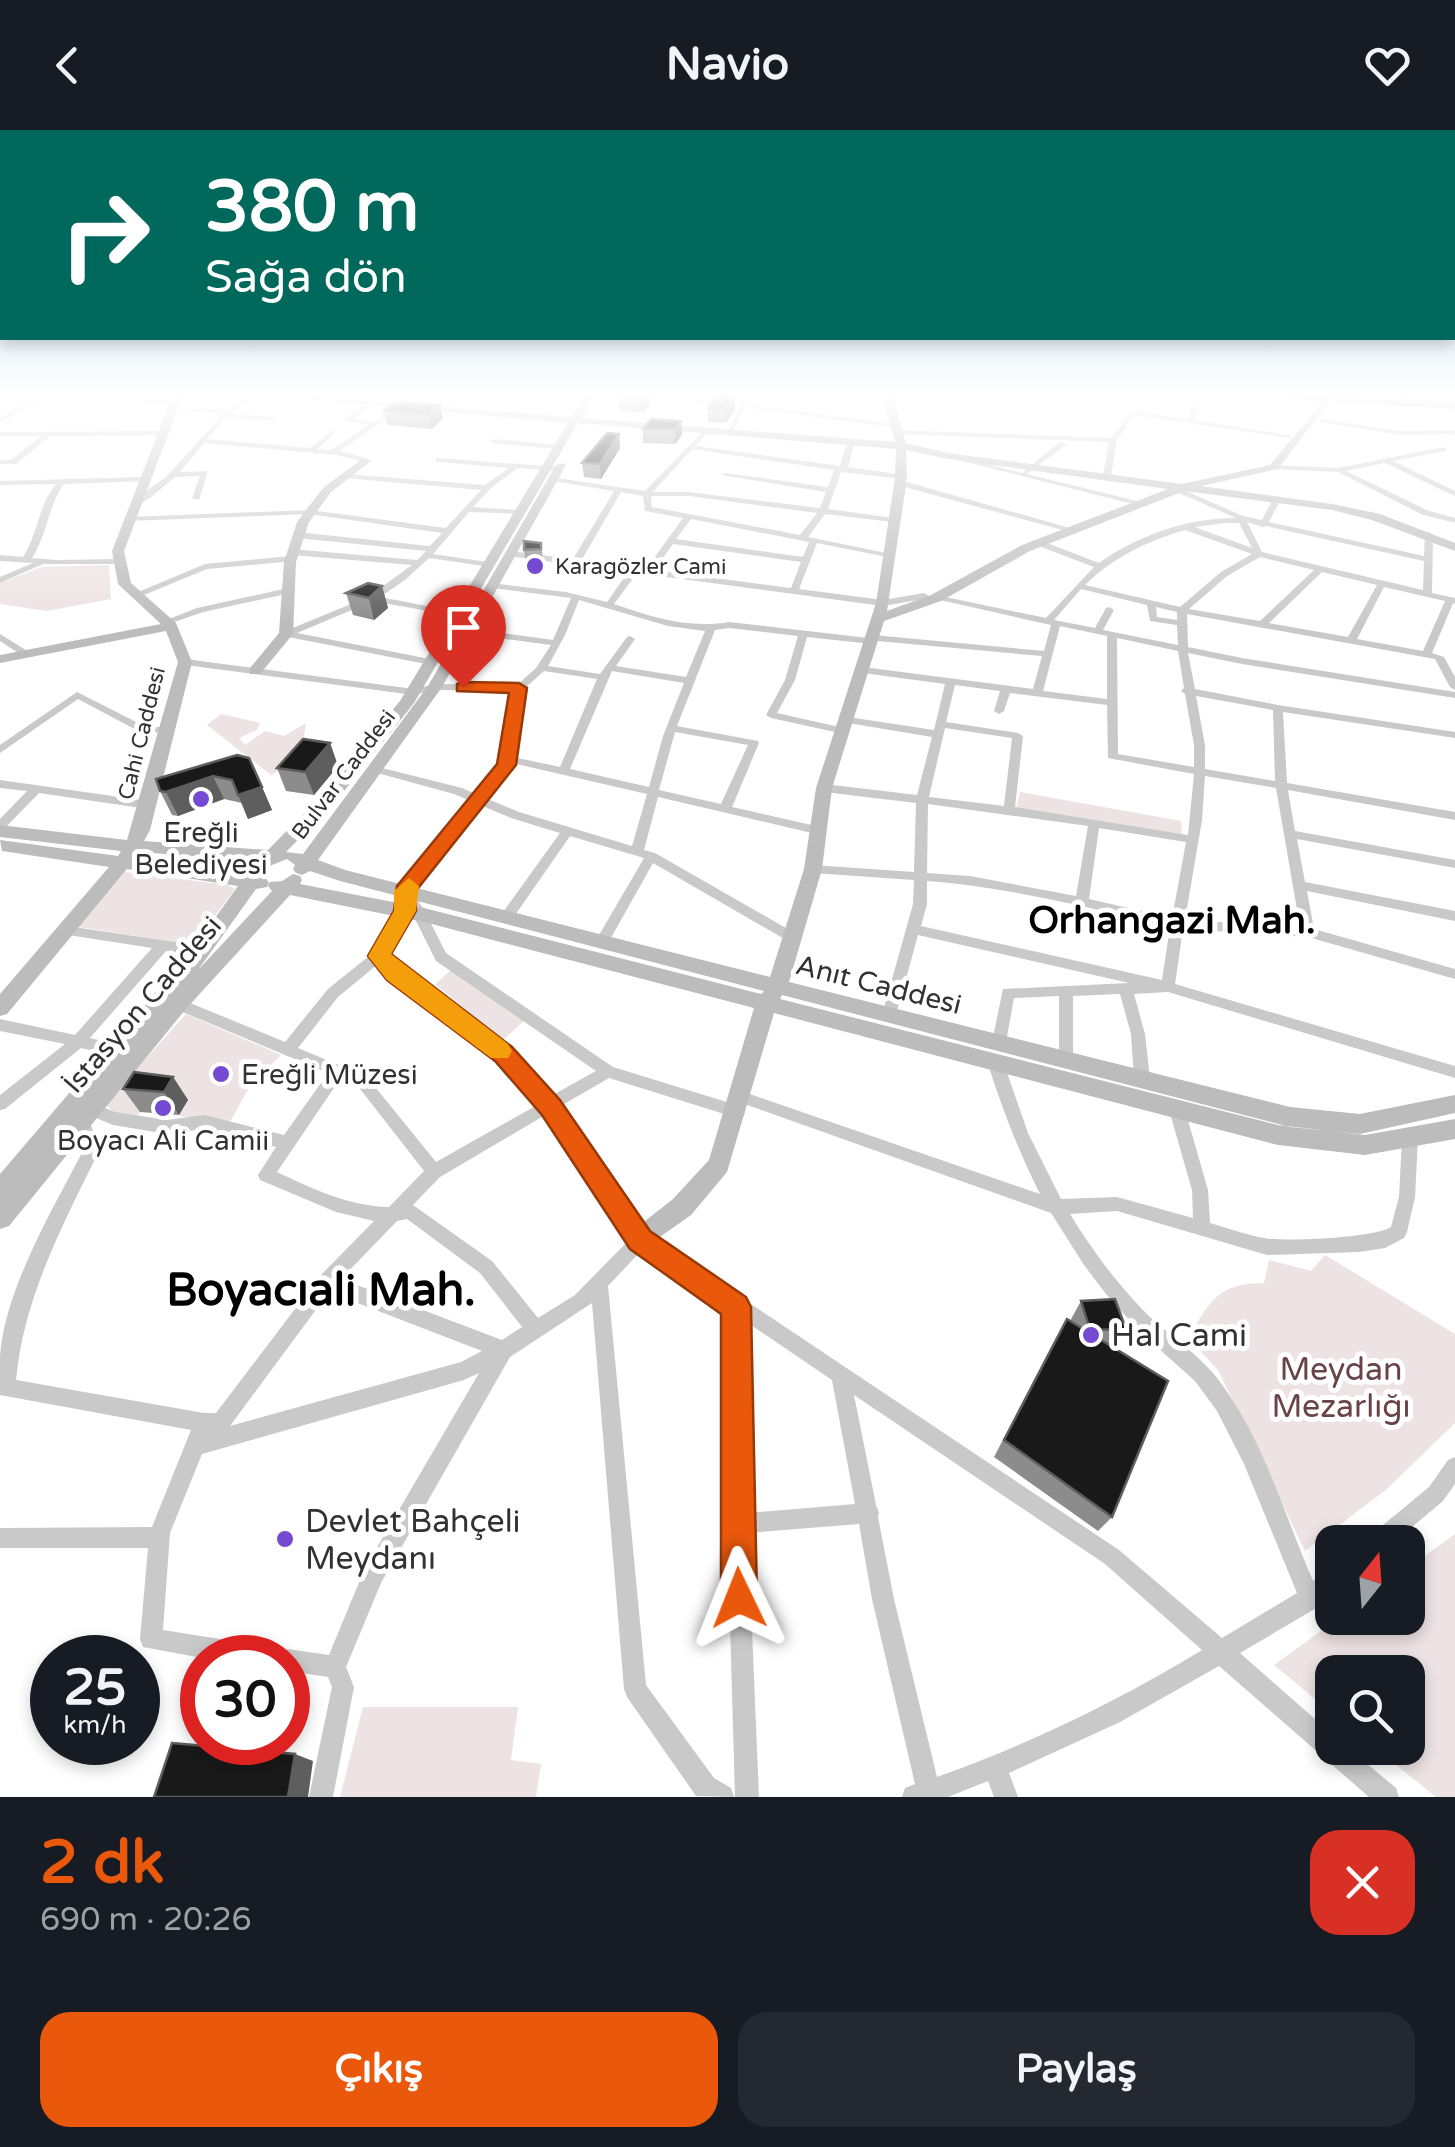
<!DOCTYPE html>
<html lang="tr">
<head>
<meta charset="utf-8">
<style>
  body { margin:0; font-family:"Varela Round",sans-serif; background:#242831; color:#f1f3f6; height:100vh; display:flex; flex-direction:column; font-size:38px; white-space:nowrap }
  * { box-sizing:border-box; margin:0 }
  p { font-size:32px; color:#9ea1a6 }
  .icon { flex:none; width:55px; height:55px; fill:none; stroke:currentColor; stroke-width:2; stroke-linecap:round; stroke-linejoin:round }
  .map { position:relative; height:1667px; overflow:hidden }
  .details { display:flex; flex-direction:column; background:#171b24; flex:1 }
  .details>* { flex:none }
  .banner { position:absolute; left:0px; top:0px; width:1455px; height:210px; box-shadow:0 5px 15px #0003; background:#00695c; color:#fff; overflow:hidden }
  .needle { width:65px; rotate:17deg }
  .fabs { position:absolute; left:1315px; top:1395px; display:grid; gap:20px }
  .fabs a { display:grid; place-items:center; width:110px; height:110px; border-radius:20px; background:#171b24; box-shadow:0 5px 15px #0003; font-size:50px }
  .speed { position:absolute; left:30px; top:1505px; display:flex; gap:20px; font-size:50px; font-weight:700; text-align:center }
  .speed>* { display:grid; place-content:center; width:130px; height:130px; border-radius:50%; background:#171b24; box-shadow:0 5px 15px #0003; line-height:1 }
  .speed small { font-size:25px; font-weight:400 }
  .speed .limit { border:15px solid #d22; background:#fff; color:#111 }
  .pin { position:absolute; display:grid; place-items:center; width:85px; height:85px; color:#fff; margin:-102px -42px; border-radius:50% 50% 50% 0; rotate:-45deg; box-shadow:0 0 10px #0007 }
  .pin .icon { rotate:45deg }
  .me { position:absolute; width:110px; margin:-55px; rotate:358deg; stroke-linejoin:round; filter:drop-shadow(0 0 8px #0008) }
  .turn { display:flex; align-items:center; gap:35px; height:210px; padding:0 40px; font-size:45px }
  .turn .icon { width:130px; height:130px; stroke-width:2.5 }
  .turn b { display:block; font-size:70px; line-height:85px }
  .round { display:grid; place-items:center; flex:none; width:105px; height:105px; border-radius:30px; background:#242831 }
  .summary { display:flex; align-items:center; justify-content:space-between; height:170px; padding:0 40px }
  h1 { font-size:60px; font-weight:800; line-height:75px; color:#ea580c }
  .primary-button { display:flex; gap:20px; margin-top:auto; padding:20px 40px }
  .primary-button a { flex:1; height:115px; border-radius:30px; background:#ea580c; color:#fff; font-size:40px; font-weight:800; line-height:115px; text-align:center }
  .primary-button a+a { background:#242831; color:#f1f3f6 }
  header { display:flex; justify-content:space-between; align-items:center; height:130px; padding:0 40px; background:#171b24; font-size:45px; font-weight:800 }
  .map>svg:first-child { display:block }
  .green { fill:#ede2e4 }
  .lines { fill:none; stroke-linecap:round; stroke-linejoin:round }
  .street { fill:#c9c9c9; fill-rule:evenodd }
  .secondary { fill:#bcbcbc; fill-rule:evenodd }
  .highway { fill:#999; fill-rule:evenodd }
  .wall { fill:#8c8c8c }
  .shaded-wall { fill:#5e5e5e }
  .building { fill:#191919; stroke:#5e5e5e; stroke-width:2.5 }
  .route { fill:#ea580c; stroke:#983908; stroke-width:2.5 }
  .slow { fill:#f59e0b }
  .poi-dot { fill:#744ad2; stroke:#fff; stroke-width:4 }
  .labels { text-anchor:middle; stroke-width:10; stroke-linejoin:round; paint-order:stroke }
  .far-poi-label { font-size:22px; fill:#323232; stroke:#fff; text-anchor:start }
  .far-street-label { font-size:22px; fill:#323232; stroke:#fff }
  .poi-label { font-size:28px; fill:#323232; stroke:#fff }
  .street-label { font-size:28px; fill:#323232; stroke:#fff }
  .near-poi-label { font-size:32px; fill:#323232; stroke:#fff; text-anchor:start }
  .near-park-label { font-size:32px; fill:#694347; stroke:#fff }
  .district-label { font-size:38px; font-weight:bold; fill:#000; stroke:#fff }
  .near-district-label { font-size:45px; font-weight:bold; fill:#000; stroke:#fff }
</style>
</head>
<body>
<header><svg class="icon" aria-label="back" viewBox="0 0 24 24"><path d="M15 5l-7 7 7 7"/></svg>Navio<svg class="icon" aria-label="heart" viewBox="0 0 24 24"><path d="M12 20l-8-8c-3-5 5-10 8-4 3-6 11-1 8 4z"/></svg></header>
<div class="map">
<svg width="1455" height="1667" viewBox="0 0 1455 1667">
  <rect width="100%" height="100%" fill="#fff"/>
  <path class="green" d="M109,435l2,34 -64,12 -47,-7v-21l42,-16z
    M221,584l39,9 -3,7 -18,8 6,7 20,-14 19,5 22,-13 -2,14 29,6 -62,32 -64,-50z
    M1020,662l161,29 1,13 -166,-25z
    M125,742l103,13 7,4 -42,56 -114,-18z
    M451,840l73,51 -22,20 -67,-57z
    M186,884l95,41 -31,31 -20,36 -51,-6 9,-15 -37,-6 -15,24 -21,-6 -10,-9z
    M1325,1125l130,79v89l-68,66 -82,62 -87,-181 -30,-32c22,-37 30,-55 76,-55l5,-23 42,11z
    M1455,1404v263h-19l-61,-49h33v-76h-76v41l-58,-48 65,-47h69v-50z
    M363,1577h155l-7,53 30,4 -5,33h-196z"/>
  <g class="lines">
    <path class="street" d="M18,265l157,5 3,2 -3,2 -133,-6 -42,25v-5l33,-20z
      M247,265h7l-23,19 44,3 2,3 -51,-2 -19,21 103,9 23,-18 2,3 -18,16 14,1 38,-25 -26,-5 36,-25h7l-33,24 22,3 31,-25 -4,-2 12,1 -36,29 -39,26 30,8v4l-32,-8 -133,-12 -24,29 28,-1 -9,29 -7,-2 8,-22 -25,1 -25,21 -12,7h-6v-4l34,-24 58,-64 -33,-1 -2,-3h40z
      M600,265l127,6 3,2 -3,2z
      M746,265h6l-5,9 151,21 -3,2 -150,-19 -13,24h-4z
      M835,265h20l37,6 -3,2z
      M1192,265h10l-8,25 99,16 -4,2 -155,-23 -17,25 -6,36 -4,2 -4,-2 6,-34 -212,-8 -4,-2 4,-2 214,8 21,-27 56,8 7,-22z
      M1321,289l79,12 55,-1v4l-55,1 -81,-13z
      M706,298l4,2 -14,16 144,20 7,-24 4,-2 4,2 -7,25 56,8 1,2 -4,2 -60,-7 -13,37 65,9 4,2 -4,2 -68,-8 -17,23 83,17 -4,3 -70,-14 -18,46 84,11 41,-7 5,3 -5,3 -41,7 -246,-33 -23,31c38,13 75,25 115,18l139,16 5,-3 171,16 7,-26 -120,-27 5,-3 110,23 48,-51 -58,-22v-4h6l57,22c39,-28 89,-45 137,-45l-62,-27 -1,-2 4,-2 66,29 19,4 12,-23h6l1,2 -12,23 155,34 1,-21 4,-3 4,3 -1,58 23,5v6l-2,-1 -21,50 12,4 11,20v13l-5,-3 -15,-28 -248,-45 1,33 54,11 213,34v6l-213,-34 -54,-11 7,36 83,16 177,27v6l-172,-26 4,71 168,29v8l-167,-30 7,41 160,29v8l-158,-29 8,43 150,29v10l-148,-30 7,38 141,40v10l-147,-42 -125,-8 -8,55 280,82v12l-287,-86 -34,2 11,40 5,45 -3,4 -5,2 -5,-2 -3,-4 -3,-45 -11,-40 -47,2v62l-2,4 -5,2 -5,-2 -2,-4v-62l-45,2 -8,44 -2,4h-10l-2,-4 11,-53 126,-6 -211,-48 -22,80 -2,4h-10l-2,-4 31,-111 1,-24 -101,-7 -6,-4 6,-4 101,7 2,-69 -92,-11 -6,-4 6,-4 93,11 15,-58 -84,-14 -5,-3 5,-3 86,13 11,-46 -82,-11 -5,-3 5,-3 170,22 9,-33 -165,-15 -5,3 -65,-7 -12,43 -18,33 71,16 1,2 -5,3 -73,-16 -5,-3 19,-35 13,-44 -69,-8 -14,2 -38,96 81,15 1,2 -27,64 84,19 6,4 -6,4 -158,-37 -14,53 11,3 143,82 2,3 -2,3h-10l-135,-78 -46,82h-10l-2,-3 49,-84 -74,-22 -59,85h-10l-2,-3 2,-3 59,-82 -49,-15 -31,-13 -69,86 12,17 23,45 167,114 130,40 2,5 -2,5 -6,1 -128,-40 -50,29 87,127 473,316 103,88 75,-45 -53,-129 -27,-53 -22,-30 -56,-50 -33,-37 -22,-29 -33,-52 -315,-112 -3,-4 3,-4 5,-2 299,103c-21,-42 -38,-85 -52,-130l3,-4 5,-2 5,2 3,4 24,69 33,66 56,-2 76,21 -1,-28 -23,-80 2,-5 6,-1 6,1 2,5 23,80 2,33c18,5 36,12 54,15 21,4 110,0 127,-11l8,-30 3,-59 2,-5 6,-2 6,2 2,5 -3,59 -8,35 -3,6 -19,10 -26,4 -92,3 -150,-44 -47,3c22,36 49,73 80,103 23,21 49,38 68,62 45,59 66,135 95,202l11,-9 8,-3v24l-14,14 -78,46 92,81v14h16l48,40 3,9h-30l-150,-131 -99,56 -111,51 9,24h-24l-6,-16 -40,16h-46l3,-9 10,-4 -43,-185 -13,-75 -111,9 11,264h-24l-10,-346 2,-142 -86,-58 -33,35 38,399 68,93 17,10 3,9 -38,-1 -69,-99 -3,-8 -32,-386 -82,54 -129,226 -35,84 8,20 -21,110h-24l23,-110 -4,-10 -40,-6v-13h-86l-59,-11 -3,-8 8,-91h-148v-20l152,-1 39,-97 -191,-35c0,-13 0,-26 0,-39 5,-68 54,-149 85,-209l-13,-27 2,-5 6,-2 6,2 15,32c-37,76 -77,148 -85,233l188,33h12l104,-137 54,-55 -38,-9 -76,-32 -2,-5 18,-28 -72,-18 -37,5 -54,-9 -29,-12 -2,-5 2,-5 6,-1 25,10 52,8 37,-5 80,20 44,-62 -155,-65 -2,-4 2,-4h10l102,42 43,-53 46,-37 24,-41v-20l1,-3 72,-87 -17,-7 -84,-23 -2,-2 6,-3 88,22 14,6 24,-29 13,-74 -78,-1 -21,5 -229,-30 -5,-3 5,-3 229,30 21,-5 82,1 19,-17 15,-23 -84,-11 -5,-3 5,-3 86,12 18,-42 -78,-10 -3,-1v-4l76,9 41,10 21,-30 -120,-16 -1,-2 4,-3 62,8 41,-68 -61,-10 -4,-2 1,-2 95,14zM692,319l142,21 -6,17 -103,-14 -4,2 105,17 -6,16 -131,-16h-36zM621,362l22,4 2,15 38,7 -37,51 -10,-4 -4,2 -51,-6zM651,366h38l128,17 -17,22 -148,-28zM691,389l118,23 -6,15 -127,-18zM1247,392l16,5 3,-1 158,35 -1,29 -161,-38zM1225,393h14l13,25 -57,-21zM1185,400l67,24 -31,18 -41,35 -95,-22c28,-28 63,-44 100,-55zM673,414l128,18 -10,26 -137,-18zM1260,427l54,13 -54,51 -71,-12 38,-33zM1322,442l55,13 -29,52 -79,-14zM1384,457l61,14 -22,50 -66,-12zM1081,459l66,16 3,16 27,4 1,20 -75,-15 11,-20 -5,-3 -3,1 -11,20 -41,-8zM579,470l89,26 37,5 -19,46 -70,-11 19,-27 -5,-3 -3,1 -27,37 -52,-8 17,-31zM1156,477l21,5v8l-20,-3zM1060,496l47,10v63l-64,-8zM1117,508l61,13 6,37 -3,3 4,3 9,51v22l-76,-13zM544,541l53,8 -37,88 -47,-10 11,-68zM612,541l72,12 -21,53 -14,51 -79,-18zM955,555l45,6 -6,20 5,3 5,-3 6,-18 97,12 1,53 86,16 -6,61 -173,-28 8,-71 -5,-3 -72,-11zM1196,566l77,14 2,71 -70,-12v-24zM945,598l67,10 -8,68 -75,-9zM675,602l73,13 -27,59 -62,-14zM512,633l135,31 -15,52 -113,-34 -34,-14zM1205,646l71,12 24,139 -115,-7 17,-100zM928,674l160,22 -12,70 -106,-20 -43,-3zM1099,698l87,14 -14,76 -83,-19zM927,751c82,6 163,27 243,46l-8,53 -241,-54 6,-22zM411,781l25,50 160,110 -45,25 -42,-46 -109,-80 -14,-15zM378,834l12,14 109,80 40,46 -103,58 -69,-85 -69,-29 40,-51zM340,949l17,6 67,86 -35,36c-41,-1 -76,-18 -112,-35zM547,984l83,125 -55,56 -37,23 -46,-57 -79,-56 27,-28zM407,1089l73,54 42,54 -20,13 -161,-61 56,-58zM329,1162l153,59 -21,11 -231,64zM745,1191l87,59 23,124 -108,9 -2,-62zM479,1243l-114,195 -36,87 -41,-6 -9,5 -1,-4 -8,-3 -107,-17 7,-97 32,-79 262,-74zM854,1265l251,169 97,86c-84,51 -172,94 -265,127l-43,-178 -16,-82 1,-4 -3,-8z
      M162,301l3,4 -115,1 -34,28h-16v-4h11l30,-24h-41v-4z
      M494,309l63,6 4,2 -4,2 -66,-6 -1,-2z
      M1060,312l7,2 -40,30 114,28v4l-191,-48 4,-2 68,17z
      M1443,317l4,2 -1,2 -53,10 62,30v5l-70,-33 -39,8 83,40 26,7v4h-3l-29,-7 -85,-43 -64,-3 -4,-2 4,-2 64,3z
      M436,328l122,9 4,2 -4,2 -40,-3 -26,19 -19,20 45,3h3v4l-52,-2 -36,42 54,8 3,1v4l-61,-9 -24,22 -25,17 78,15 5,3 -2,2 -88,-16 -76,32 138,27v4l-4,1 -148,-29v-4l85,-35 44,-32 -120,-10 -4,-3 4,-3 125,11 9,-9 -129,-13 -4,-3 4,-3 133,14 12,-13 -133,-19 -181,7 -4,-2 4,-2 181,-7 137,18 35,-38 -136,-12 -4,-2 4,-2 140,11 24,-17 -70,-6h-3z
      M144,347l4,2 -1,2 -83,3c-16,22 -17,51 -32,74l25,2 61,-1 3,1v4h-78l-43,19v-6l33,-14 -33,-2v-6l23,2c15,-23 15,-51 33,-73l-56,1v-4z
      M897,351h6l174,49 -7,2 -173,-47z
      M290,426l3,1v4l-86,8 -68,28 -8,-2 74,-31z
      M288,458l5,3 -2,2 -88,19 -37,13 -5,-3 36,-14z
      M0,504l29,18v4h-6l-23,-15z
      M77,562l71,36 20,-2 5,3 -5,3 -26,1 -64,-34 -78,54v-8z
      M0,650l148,21 6,4 -6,4 -109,-16 -35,36 -4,1v-11l27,-28 -27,-3z
      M67,796l135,20 7,5 -7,5 -36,-5 -76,87 33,8 2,4 -2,4 -5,2 -37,-8 -76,61 -5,1v-15l65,-51 -65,-13v-12l75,16 77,-87 -90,-14 -2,-3 2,-3z
      M1455,1327v27l-12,17 -49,41h-26l3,-7 58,-48 19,-27z"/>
    <path class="secondary" d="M173,265h10l-59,156 7,32 45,40 16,39 -42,168 -6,11 124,9 57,-58 75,-91 168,-278 -312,-28h42l274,22 13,-22h10l-13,23 313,24 -13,-47h10l14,48 42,10 234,31 88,-19 55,-66h6l-53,70 -77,17 131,18 48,10 75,29v8l-83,-31 -40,-10 -148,-19 -154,60 -89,50 -57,20 -52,167 -10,81 -33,113 501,125 70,7 95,-19v18l-95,21 -70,-7 -508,-132 -2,4 498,126 87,10 90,-16v20l-90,16 -87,-10 -504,-132 -47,159 -36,43 -51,36 -9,-3 -4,-8 4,-8 42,-33 36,-39 45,-152 -330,-86 -134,-27 -105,115 -176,216 -9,3v-55l195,-228 43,-60 -111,-17 -120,145 -7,2v-22l109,-127 -107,-16 -2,-11 118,16 3,-5 -121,-14v-12l127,15 51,-178 -12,-31 -166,32v-8l161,-31 -43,-40 -6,-33zM578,293l318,26 -1,29 -19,125 -60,185 -12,81 -34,108 -425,-107 -27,-10 124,-173 124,-222 -1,-2 -9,2 -128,221 -125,168 -17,-2 51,-52 77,-97zM906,320l42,9 220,30 -146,56 -91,50 -44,16 20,-133zM138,722l120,9 9,6 20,-8 8,6 -2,4 3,4 6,2 8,-4 30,10 424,110 -3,3 -337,-86 -124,-24 2,-4 -2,-4 -7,-2 -11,7 -12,1 -2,4 4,5 -74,79 58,-81 11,-2 2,-4 -7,-11 -7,-2 -9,5 -112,-17z
      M362,329l9,2 -40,31 -22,30 -13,40 -3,72 -33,40h-10v-6l29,-35 5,-71 13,-40 26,-34z"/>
    <path class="highway" d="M1285,265l170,6v8l-164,-10z"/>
  </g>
  <path class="wall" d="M650,265v8l-6,9 -25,-1 -1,-14z
    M440,275l3,14 -12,10 -44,-4 -3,-14z
    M708,278l27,1 -9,14 -18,-1z
    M681,291l1,14 -7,9 -32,-1v-14z
    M619,304l1,14 -19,31 -17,-2 -2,-14z
    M541,413l3,28 -17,1 -3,-22z
    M382,456l6,22 -14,12 -21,-5 -7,-22z
    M330,613l8,23 -24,29 -28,-4 -9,-23z
    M237,625l25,32 10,23 -24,9 -6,-16 -18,-4 -46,17 -6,-1 -12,-24z
    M173,947l15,23 -9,15 -39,-3 -17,-23z
    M1081,1171l45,28 -13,18 -1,170 -14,14 -104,-74 62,-119 11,-19 3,2z"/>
  <path class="shaded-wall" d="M645,265h5v8l-6,9 -1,-13z
    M735,266v13l-9,14v-14z
    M440,275l3,14 -12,10 -2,-14z
    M681,291l1,14 -7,9v-15z
    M619,304l1,14 -19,31 -1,-15z
    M382,456l6,22 -14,12 -5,-22z
    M330,613l8,23 -24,29 -9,-23z
    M213,646l11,23 -46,17 -12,-24z
    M262,657l10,23 -24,9 -10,-24z
    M173,947l15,23 -9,15 -15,-23z
    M295,1624l18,7 -5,36h-20z"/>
  <path class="building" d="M620,265h25l-2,4 -25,-2z
    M716,265h12l7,1 -9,13 -18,-1z
    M396,272l44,3 -11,10 -45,-4z
    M651,289l30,2 -6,8h-32z
    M607,303l12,1 -19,30 -18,-1z
    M524,411l17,2v6l-17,1z
    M368,453l14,3 -13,12 -23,-5z
    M303,609l27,4 -25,29 -28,-4z
    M237,625l12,3 13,29 -24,8 -6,-15 -19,-4 -47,16 -6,-1 -4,-12z
    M134,942l39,5 -9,15 -41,-3z
    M1115,1169l11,30 -36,1 -9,-29z
    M1067,1189l101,62 -56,136 -108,-77z
    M172,1613l123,11 -7,43h-134z"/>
  <linearGradient id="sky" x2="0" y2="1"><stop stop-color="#a1cadf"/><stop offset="0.53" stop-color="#fff"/><stop offset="1" stop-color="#fff" stop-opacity="0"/></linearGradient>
  <rect width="1455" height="498" fill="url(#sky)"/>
  <path class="route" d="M463,552l56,1 8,5 -11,77 -101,127 1,19 -25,43 121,93 48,53 90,131 96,66 5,10 6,291 -6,13 -12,5 -13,-5 -5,-13v-284l-91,-65 -88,-134 -47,-54 -108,-81 -19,-24 26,-45 3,-25 100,-122 12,-71 -52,-2v-7z"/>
  <path class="slow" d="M409,748l10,8 -3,25 -25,43 117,90 4,7 -4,7h-17l-104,-78 -19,-24 26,-45v-20z"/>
  <g class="poi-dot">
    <circle cx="535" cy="436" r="10"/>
    <circle cx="201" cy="669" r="10"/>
    <circle cx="221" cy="944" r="10"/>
    <circle cx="163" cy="978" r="10"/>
    <circle cx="1091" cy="1205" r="10"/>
    <circle cx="285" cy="1409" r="10"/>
  </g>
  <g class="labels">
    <g class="far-poi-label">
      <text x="555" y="444">Karagözler Cami</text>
    </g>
    <g class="far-street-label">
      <text transform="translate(141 603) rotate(-76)" y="8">Cahi Caddesi</text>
      <text transform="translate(343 644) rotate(-53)" y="8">Bulvar Caddesi</text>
    </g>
    <g class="poi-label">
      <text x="201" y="712">Ereğli<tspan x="201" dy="32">Belediyesi</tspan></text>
      <text x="241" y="954" text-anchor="start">Ereğli Müzesi</text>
      <text x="163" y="1020">Boyacı Ali Camii</text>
    </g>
    <g class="street-label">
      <text transform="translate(879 854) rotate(14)" y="10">Anıt Caddesi</text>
      <text transform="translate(142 874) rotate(-49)" y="10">İstasyon Caddesi</text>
    </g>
    <g class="near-poi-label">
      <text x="1111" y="1216">Hal Cami</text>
      <text x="305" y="1402">Devlet Bahçeli<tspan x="305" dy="37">Meydanı</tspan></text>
    </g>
    <g class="near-park-label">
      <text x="1341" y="1250">Meydan<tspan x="1341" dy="37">Mezarlığı</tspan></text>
    </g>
    <g class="district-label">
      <text x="1172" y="803">Orhangazi Mah.</text>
    </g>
    <g class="near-district-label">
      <text x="321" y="1175">Boyacıali Mah.</text>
    </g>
  </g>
</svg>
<div class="fabs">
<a><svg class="needle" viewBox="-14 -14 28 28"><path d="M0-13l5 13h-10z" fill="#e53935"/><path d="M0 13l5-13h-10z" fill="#9ea1a6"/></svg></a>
<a><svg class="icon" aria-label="search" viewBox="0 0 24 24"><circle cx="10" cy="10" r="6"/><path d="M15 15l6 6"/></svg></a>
</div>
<div class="speed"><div>25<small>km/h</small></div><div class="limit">30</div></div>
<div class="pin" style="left:463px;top:557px;background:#d93025"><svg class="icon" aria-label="arrive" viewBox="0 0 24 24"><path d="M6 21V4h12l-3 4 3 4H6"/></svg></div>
<svg class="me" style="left:739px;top:1468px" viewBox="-20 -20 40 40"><path d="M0-17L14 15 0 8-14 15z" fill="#ea580c" stroke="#fff" stroke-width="4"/></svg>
<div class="banner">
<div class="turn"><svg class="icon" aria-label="right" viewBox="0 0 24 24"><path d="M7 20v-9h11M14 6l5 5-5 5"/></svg><div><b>380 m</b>Sağa dön</div></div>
</div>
</div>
<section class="details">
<div class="summary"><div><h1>2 dk</h1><p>690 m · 20:26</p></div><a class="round" style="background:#d93025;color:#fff"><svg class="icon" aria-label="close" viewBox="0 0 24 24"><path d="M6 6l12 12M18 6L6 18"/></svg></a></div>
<div class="primary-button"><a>Çıkış</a><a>Paylaş</a></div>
</section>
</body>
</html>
